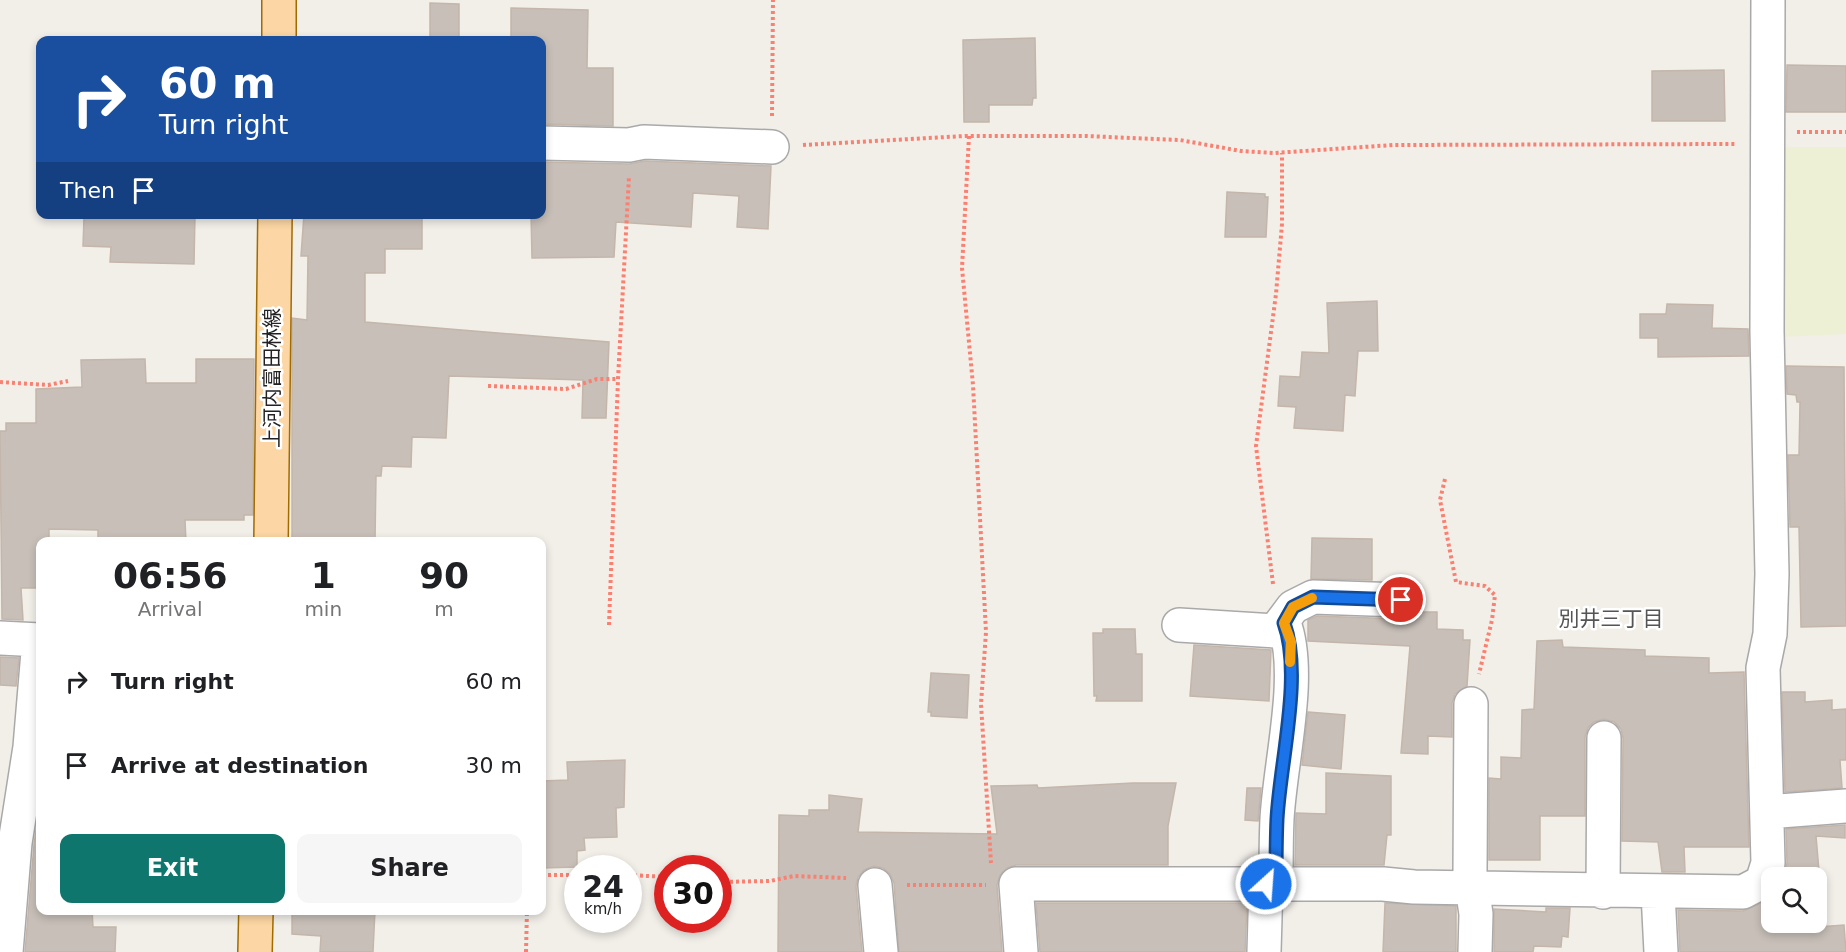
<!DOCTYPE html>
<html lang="en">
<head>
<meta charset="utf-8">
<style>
  body { margin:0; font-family:"DejaVu Sans","Noto Sans JP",sans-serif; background:#f6f6f6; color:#202124; height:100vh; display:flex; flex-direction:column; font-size:22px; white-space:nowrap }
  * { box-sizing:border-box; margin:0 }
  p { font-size:20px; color:#757577 }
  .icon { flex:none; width:33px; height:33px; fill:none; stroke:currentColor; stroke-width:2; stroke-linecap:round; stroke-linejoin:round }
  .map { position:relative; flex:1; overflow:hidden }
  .sheet { position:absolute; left:36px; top:537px; width:510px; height:378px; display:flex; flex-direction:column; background:#fff; border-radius:12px; box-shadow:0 3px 9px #0003 }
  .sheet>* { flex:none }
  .guide { position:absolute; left:36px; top:36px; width:510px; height:183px; border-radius:12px; box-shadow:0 3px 9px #0003; background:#1a4fa0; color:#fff; overflow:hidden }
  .tools { position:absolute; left:1761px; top:867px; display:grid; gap:12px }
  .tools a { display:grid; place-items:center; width:66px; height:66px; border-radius:12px; background:#fff; box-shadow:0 3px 9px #0003; font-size:30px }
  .speed { position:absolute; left:564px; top:855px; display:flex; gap:12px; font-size:30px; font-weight:700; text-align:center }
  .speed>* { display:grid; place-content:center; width:78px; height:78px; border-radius:50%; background:#fff; box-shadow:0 3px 9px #0003; line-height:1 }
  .speed small { font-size:15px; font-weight:400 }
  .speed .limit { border:9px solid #d22; background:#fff; color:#111 }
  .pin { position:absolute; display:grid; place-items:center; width:51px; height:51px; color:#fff; margin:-26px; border:3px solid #fff; border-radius:50%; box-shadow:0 2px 6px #0007 }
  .me { position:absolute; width:66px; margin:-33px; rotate:26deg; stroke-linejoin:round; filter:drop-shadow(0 0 4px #0008) }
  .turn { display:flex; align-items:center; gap:21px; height:126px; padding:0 24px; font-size:27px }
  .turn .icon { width:78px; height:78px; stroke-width:2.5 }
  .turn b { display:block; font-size:42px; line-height:51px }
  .then { display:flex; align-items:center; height:57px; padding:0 24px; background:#0003; gap:12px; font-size:22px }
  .eta { display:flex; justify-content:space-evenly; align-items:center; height:102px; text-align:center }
  .eta b { font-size:36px; font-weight:700; line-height:42px }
  .cta { display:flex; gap:12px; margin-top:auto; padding:12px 24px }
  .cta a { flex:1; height:69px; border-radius:12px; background:#0f766e; color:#fff; font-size:24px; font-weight:700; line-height:69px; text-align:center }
  .cta a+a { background:#f6f6f6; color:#202124 }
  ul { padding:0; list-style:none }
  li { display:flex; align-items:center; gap:18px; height:84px; padding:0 24px }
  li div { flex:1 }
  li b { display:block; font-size:22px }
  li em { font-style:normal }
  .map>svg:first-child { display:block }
  .farmland { fill:#eef0d5 }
  .building { fill:#c7bfb8; stroke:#c4b6ab; stroke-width:1.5 }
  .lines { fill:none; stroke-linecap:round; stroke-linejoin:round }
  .minor-casing { stroke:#a9a9a9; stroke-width:36 }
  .major-casing { stroke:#a06b00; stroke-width:36 }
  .path { stroke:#fa8072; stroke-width:4; stroke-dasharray:3 3; stroke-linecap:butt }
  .minor { stroke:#fff; stroke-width:33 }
  .major { stroke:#fcd6a4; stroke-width:33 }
  .route-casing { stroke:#114b97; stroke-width:15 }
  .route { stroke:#1a73e8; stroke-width:10 }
  .slow { stroke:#f59e0b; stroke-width:10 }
  .labels { text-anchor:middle; stroke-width:5; stroke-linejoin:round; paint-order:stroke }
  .street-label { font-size:20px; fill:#222; stroke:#fff }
  .neighbourhood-label { font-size:21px; fill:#555; stroke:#fff }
</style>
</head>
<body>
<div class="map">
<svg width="1846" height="952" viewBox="0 0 1846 952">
  <rect width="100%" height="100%" fill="#f2efe9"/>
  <path class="farmland" d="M1786,147h60v187l-63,3 -6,-179z"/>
  <path class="building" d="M430,3l29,1v36h-29z
    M511,8l77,2 -1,58h26v58l-71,-2v-84h-31z
    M1035,38l1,60h-3l-1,7h-43v17h-25l-1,-82z
    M1787,65l59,1v46h-60z
    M1724,70l1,51h-73v-50z
    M645,161l126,5 -3,63 -31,-2 2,-31 -46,-3 -2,34 -75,-5 -2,35 -82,1 -1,-44h11v-52l87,2z
    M1227,192l38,2v3h3l-2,40h-41z
    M86,214h109l-1,50 -84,-2 1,-15 -28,-1 1,-28z
    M304,214h118v35h-37v24h-20v49l244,20 -3,76h-24l1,-38 -134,-4 -3,62 -34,-1 -1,30 -29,-1 -1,10h-5l-1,66h-83v-224l15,2 1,-64h-7z
    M1377,301l1,50h-20l-3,45 -10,-1 -2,36 -49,-3 2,-21 -18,-1 2,-30 20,1 2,-25 27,1 -2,-50z
    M1667,304l46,1 -1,23 36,1 1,27 -91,1v-19h-18v-24h26z
    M145,359l1,24h50v-24h58l-1,156h-9v5h-59l1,22h-88v-12l-49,-1v13h-9v46h-19l2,32 -21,-1 -2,-188h6v-8h30v-34l46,-2 -1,-27z
    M1786,366l58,1 2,259 -45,1 -2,-100h-9l-2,-72h11l1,-53h-3l-1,-7 -9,-1z
    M1312,538l60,1v41l-61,-1z
    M1415,612h22v17l26,1v10h7l-3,46 -12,8 -3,9v34l-24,-1v18l-27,-1 9,-107 -102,-5v-21l9,-4 83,3z
    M1103,629h32l1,25h6v47h-46l1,-5h-3l-1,-63h10z
    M1562,640l1,7 82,3v6l64,2v15l35,-1 5,175h-65l1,25h-23l-4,-30 -36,-1 1,-103 -2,-9 -7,-7 -10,-3 -10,3 -6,6 -3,9v79h-45v44h-51v-82l12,1v-22l20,1 1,-48 12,-1 3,-68z
    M1194,645l77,5 -2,51 -79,-5z
    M0,657l19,1 -3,28 -16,-1z
    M931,673l38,2 -2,43 -36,-2v-4h-3z
    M1782,692h23v10l27,-2v10l14,-1v51h-6l2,28 -57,4z
    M1308,712l37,3 -4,54 -39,-4z
    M625,760l-1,47 -8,1 1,29 -33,1 1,12 -8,1v16l-35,1v-87l26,-1 -1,-18z
    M1326,773l65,3v59h-4l-3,30h-89l1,-52 30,1z
    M1133,783h43l-8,43v39h-152l-9,3 -7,7 -3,10 5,67h-103l-5,-69 -4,-9 -7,-6 -9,-2 -10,4 -6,7 -2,9 6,66h-84l1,-137 30,1v-6h20v-15l33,4 -4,33 139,2 -6,-48 46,-1 1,3z
    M1247,788h14l-3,33 -13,-1z
    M40,801v109h52l1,17h23l-1,25h-90l9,-107z
    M1845,825v13l-29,-2 3,35 -4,1 1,6h-33l4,-15 -1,-34z
    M1770,899l2,23h44v-19l1,24 27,-2 2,27h-166l-2,-42 65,1z
    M1036,903h211l-2,49h-205z
    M1385,903l71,3v46h-73z
    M1546,908h24l-2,29 -6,-1 -1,11 -27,-1 -1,6h-39v-43l52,3z
    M292,910h83l-2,42h-53l1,-16 -29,-2z"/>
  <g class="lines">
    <g class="minor-casing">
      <path id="minor" d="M542,143l87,2 15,-3 128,5
        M1179,625l96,6 18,-24 20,-10 88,3
        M0,638l40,2
        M1471,704l-1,169 6,41 -1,38
        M1767,812l79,-6
        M1276,884c0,-22 0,-43 1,-65 3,-57 26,-144 7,-196
        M875,885l6,67
        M1603,892l1,-154
        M1658,893l3,59
        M6,952l9,-109 15,-96 9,-107
        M1021,952l-5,-68h367l31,3 329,5 19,-10 6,-19 -5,-195 7,-34 2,-60 -5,-243 1,-331
        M1264,952l2,-69"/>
    </g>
    <g class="major-casing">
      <path id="major" d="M279,40v-40
        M271,542l4,-328
        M255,952l1,-42"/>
    </g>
    <path class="path" d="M772,116l1,-116
      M1797,132h49
      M969,136l-7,132 11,117 13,247 -5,72 10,159
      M803,145l162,-9h120l95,4 61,11 33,2 119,-8 342,-1
      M0,382l48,3 20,-4
      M488,386l78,3 31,-10h21
      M1445,479l-5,21 16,82 29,4 10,9 -3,25 -13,54
      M1273,584l-17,-138 20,-152 6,-70v-71
      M609,625l9,-246 11,-202
      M542,875h36
      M628,875l40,2
      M718,882l52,-1 24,-5 52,2
      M907,885h79
      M526,952l1,-42"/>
    <use href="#minor" class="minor"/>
    <use href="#major" class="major"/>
  </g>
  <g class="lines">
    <g class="route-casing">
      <path id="route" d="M1266,884h10c0,-22 0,-43 1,-65 3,-57 26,-144 7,-196l9,-16 20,-10 88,3"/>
    </g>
    <use href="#route" class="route"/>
    <path class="slow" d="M1290,662l1,-20 -7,-19 9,-16 19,-9"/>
  </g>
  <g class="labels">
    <g class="street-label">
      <text transform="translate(272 378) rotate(-90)" y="7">上河内富田林線</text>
    </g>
    <g class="neighbourhood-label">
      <text x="1611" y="626">別井三丁目</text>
    </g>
  </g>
</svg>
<div class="tools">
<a><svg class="icon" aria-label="search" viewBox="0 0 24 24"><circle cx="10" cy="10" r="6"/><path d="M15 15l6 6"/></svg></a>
</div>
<div class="speed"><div>24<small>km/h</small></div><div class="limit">30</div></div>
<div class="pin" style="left:1401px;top:600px;background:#d93025"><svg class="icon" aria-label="arrive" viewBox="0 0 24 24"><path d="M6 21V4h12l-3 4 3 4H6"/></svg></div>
<svg class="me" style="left:1266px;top:884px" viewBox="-20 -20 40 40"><circle r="17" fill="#1a73e8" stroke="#fff" stroke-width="3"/><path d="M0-11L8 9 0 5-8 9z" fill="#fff"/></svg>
<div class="guide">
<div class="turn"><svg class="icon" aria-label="right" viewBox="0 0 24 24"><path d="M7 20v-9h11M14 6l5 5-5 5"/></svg><div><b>60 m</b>Turn right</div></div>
<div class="then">Then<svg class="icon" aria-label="arrive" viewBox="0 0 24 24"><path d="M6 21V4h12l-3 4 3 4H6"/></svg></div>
</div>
<section class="sheet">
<div class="eta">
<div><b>06:56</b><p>Arrival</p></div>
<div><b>1</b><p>min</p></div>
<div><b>90</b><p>m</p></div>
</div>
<ul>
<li><svg class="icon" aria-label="right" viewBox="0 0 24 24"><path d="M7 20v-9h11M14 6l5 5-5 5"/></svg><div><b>Turn right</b></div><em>60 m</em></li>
<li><svg class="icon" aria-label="arrive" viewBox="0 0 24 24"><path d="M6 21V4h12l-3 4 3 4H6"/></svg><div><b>Arrive at destination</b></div><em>30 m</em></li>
</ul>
<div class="cta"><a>Exit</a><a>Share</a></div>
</section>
</div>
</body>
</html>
